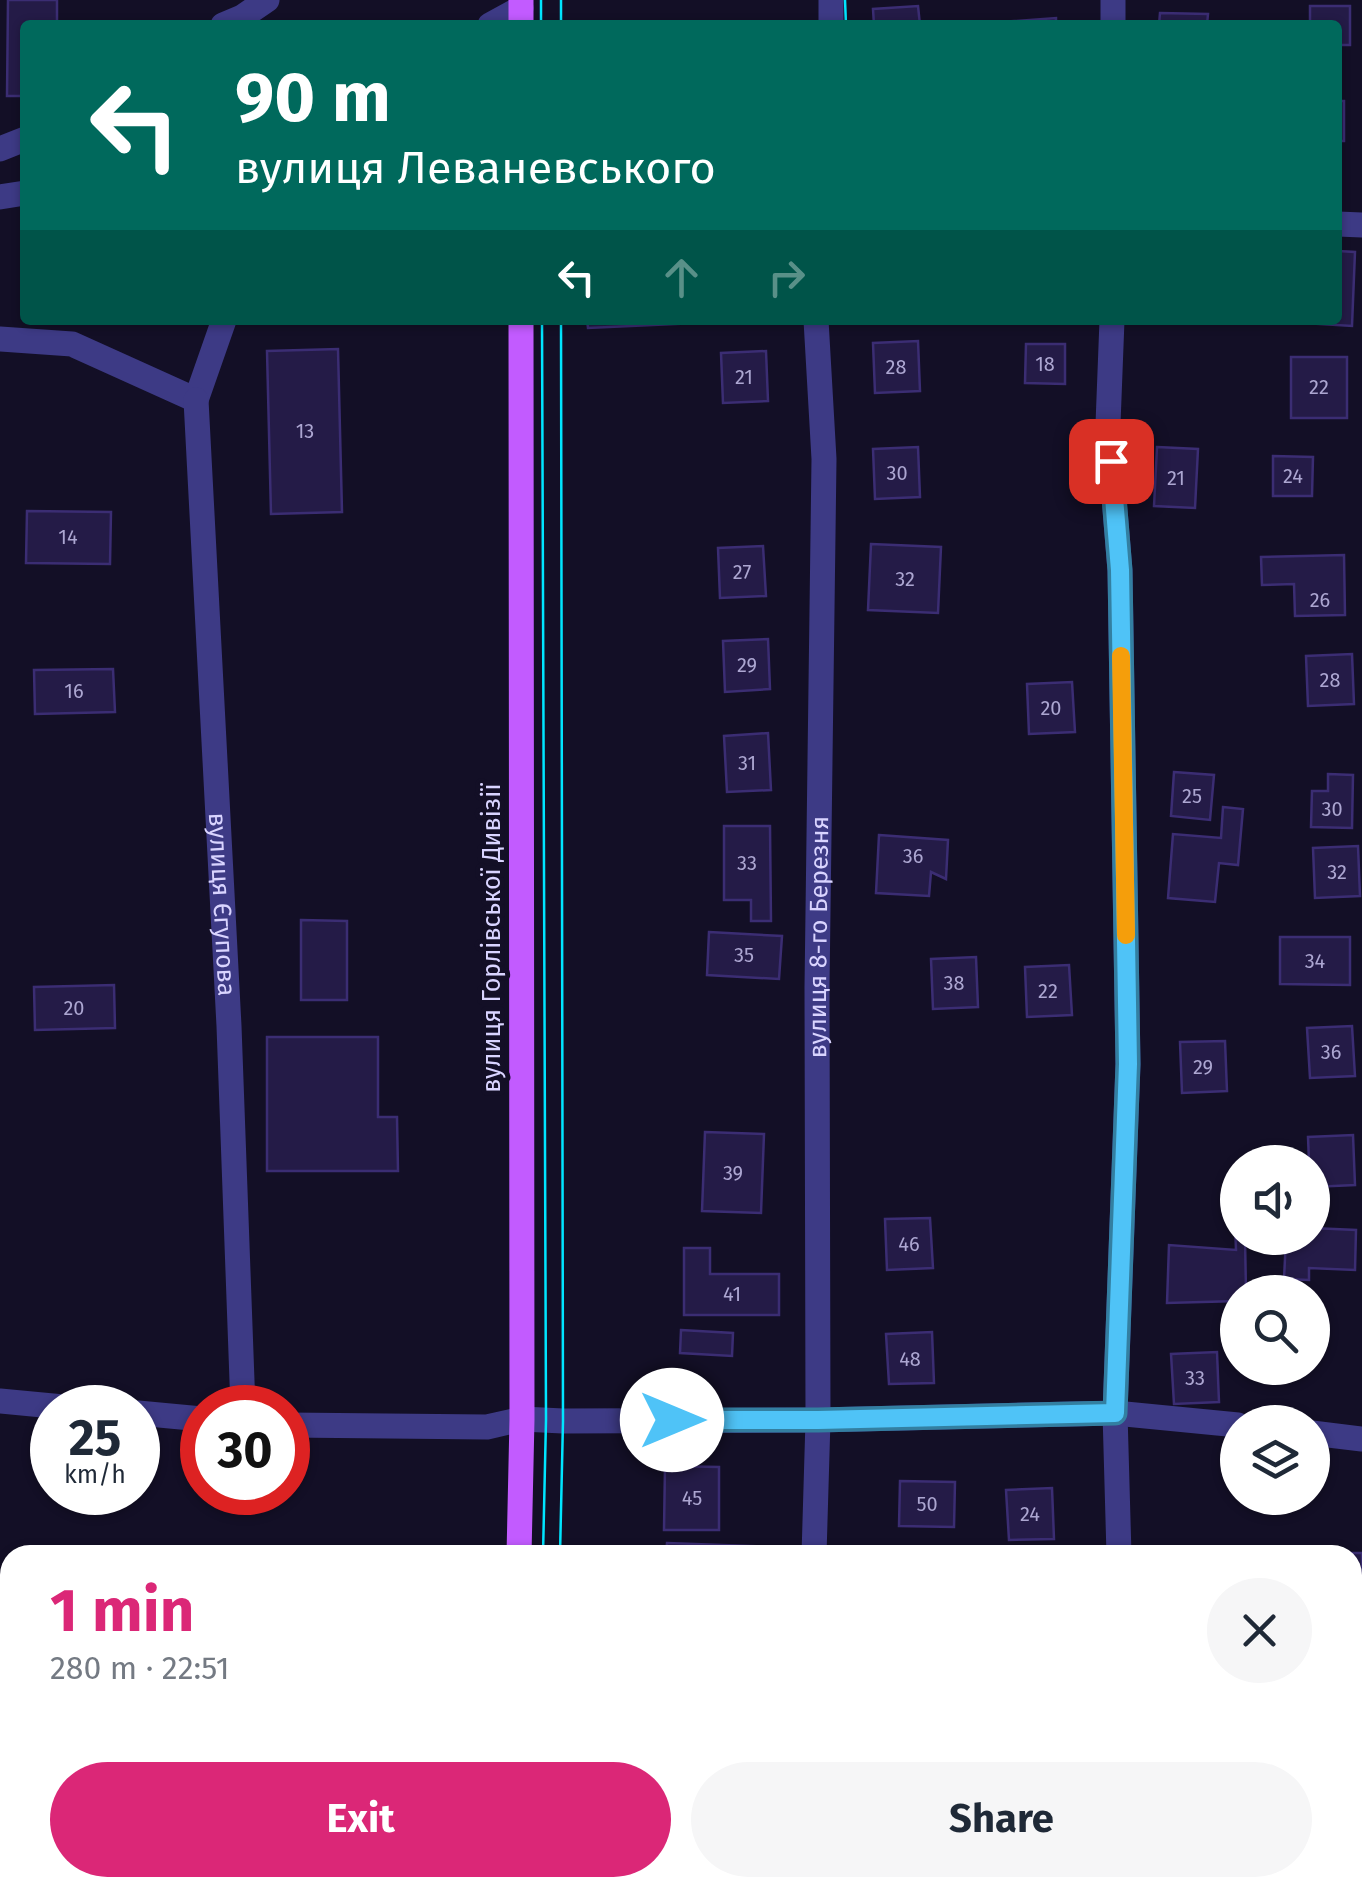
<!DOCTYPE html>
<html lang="en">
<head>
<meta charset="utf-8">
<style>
  body { margin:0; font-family:"Fira Sans",sans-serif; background:#f6f6f7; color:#1f2937; height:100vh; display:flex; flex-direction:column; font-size:38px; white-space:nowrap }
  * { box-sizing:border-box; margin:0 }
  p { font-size:32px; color:#747a83 }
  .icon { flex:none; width:55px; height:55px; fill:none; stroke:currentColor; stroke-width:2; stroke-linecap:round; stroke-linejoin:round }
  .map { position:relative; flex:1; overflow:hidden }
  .panel { position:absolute; left:0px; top:1545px; width:1362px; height:352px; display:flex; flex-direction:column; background:#fff; border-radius:30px 30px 0 0; box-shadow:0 2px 8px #0004 }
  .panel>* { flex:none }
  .hud { position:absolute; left:20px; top:20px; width:1322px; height:305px; border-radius:10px; box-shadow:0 2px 8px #0004; background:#00695c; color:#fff; overflow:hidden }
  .controls { position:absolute; left:1220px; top:1145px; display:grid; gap:20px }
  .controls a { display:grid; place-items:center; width:110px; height:110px; border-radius:50%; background:#fff; box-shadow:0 2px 8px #0004; font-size:50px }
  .speed { position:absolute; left:30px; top:1385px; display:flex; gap:20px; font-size:50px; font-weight:700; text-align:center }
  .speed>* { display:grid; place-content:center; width:130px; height:130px; border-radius:50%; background:#fff; box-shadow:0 2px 8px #0004; line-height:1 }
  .speed small { font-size:25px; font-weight:400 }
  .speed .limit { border:15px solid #d22; background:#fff; color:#111 }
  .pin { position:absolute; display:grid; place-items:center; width:85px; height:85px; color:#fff; margin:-42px; border-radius:20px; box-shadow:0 5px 15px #0006 }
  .me { position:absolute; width:110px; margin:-55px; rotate:90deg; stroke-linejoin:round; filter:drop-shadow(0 0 8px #0008) }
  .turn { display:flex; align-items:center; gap:35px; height:210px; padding:0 50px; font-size:45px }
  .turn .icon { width:130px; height:130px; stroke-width:2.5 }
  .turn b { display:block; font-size:70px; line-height:85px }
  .lanes { display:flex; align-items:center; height:95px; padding:0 50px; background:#0003; justify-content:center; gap:50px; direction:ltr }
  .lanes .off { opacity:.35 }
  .round { display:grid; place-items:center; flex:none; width:105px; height:105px; border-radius:52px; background:#f6f6f7 }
  .head { display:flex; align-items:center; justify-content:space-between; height:170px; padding:0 50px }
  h1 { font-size:60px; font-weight:700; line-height:75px; color:#db2777 }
  .primary-button { display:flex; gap:20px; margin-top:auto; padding:20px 50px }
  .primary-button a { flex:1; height:115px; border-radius:60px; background:#db2777; color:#fff; font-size:40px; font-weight:700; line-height:115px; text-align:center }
  .primary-button a+a { background:#f6f6f7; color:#1f2937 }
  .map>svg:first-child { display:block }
  .building { fill:#241b47; stroke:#3b2d73; stroke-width:2.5 }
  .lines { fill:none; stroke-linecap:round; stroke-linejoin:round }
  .minor { stroke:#3d3a85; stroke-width:25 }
  .major { stroke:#c25bff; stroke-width:25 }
  .tram { stroke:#00e5ff; stroke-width:2.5 }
  .route-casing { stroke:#337fa1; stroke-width:25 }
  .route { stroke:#4fc3f7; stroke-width:18 }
  .slow { stroke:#f59e0b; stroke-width:18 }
  .labels { text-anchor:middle; stroke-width:10; stroke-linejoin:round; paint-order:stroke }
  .number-label { font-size:20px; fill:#aca6d1 }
  .street-label { font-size:25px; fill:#d9d4ff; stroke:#130f26 }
</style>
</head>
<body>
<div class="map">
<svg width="1362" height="1897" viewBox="0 0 1362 1897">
  <rect width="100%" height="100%" fill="#130f26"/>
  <path class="building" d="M8,0h49v25h-32v71h-18z
    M918,6l2,19h-46l-1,-16z
    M1310,6h40v39h-12v-20h-28z
    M1160,13l48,1 -1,11h-48z
    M1056,18v7h-55v-3z
    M1338,101h6v40h-6z
    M1338,251l17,1 -3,74 -64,-4v-2h50z
    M587,320h109v3l-108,5z
    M918,341l2,50 -45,2 -2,-50z
    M1026,344h39v40l-40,-1z
    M338,349l4,163 -71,2 -4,-163z
    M766,351l2,50 -45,2 -2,-50z
    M1291,357h56v61h-56z
    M918,447l2,50 -45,2 -2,-50z
    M1157,447l41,2 -3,59 -41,-2z
    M1273,456l40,1 -1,39h-39z
    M27,511l84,1 -1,52 -84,-1z
    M871,544l70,3 -3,66 -70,-3z
    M763,546l3,50 -46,2 -2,-50z
    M1344,555l1,60 -50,1 -1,-32 -32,1 -1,-28z
    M768,639l2,50 -45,3 -2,-51z
    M1352,654l2,50 -46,2 -2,-50z
    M113,669l2,43 -80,2 -1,-44z
    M1072,682l3,50 -46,2 -2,-50z
    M768,733l3,57 -44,2 -3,-56z
    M1174,772l40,3 -4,45 -39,-4z
    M1328,774l25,1 -1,53 -41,-1 1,-36h16z
    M1223,807l20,2 -5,56 -19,-2 -4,39 -47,-4 5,-64 48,4z
    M724,826h46l1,95h-20v-21h-27z
    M879,835l69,5 -2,39 -15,-7 -2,24 -53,-3z
    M1358,846l2,50 -45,2 -2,-50z
    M301,920l46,1v79h-46z
    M709,932l73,4 -3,43 -72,-4z
    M1280,937h70v48l-70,-1z
    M976,957l2,50 -45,2 -2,-50z
    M1069,965l3,50 -45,2 -2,-50z
    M114,985l1,43 -80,2 -1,-43z
    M1352,1026l3,50 -45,2 -3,-50z
    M267,1037h111v80h19l1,54h-131z
    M1225,1041l2,50 -45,2 -2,-51z
    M705,1132l59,2 -3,79 -59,-2z
    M1353,1135l2,50 -43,2v-25h-3l-1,-25z
    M930,1218l3,50 -46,2 -2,-51z
    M1235,1224h3v14h7l1,54h-8v9l-71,2 2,-58 67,5z
    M1312,1228l44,2 -1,40 -46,-2v12l-25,-1 2,-41h26z
    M684,1248h26v26h69v41h-95z
    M681,1330l52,3 -1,23 -52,-3z
    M932,1332l2,51 -45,1 -3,-50z
    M1217,1352l2,50 -45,2 -3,-50z
    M665,1466l54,1v63h-55z
    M900,1481l55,1 -1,45 -55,-1z
    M1052,1488l2,51 -45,1 -3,-50z
    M667,1543l110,4 -1,8h-110z
    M1316,1553h46v41h-10v-39h-36z
    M0,1620h10v61l-10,-1z
    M1352,1681h8v42h-8z
    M0,1734h10v35h-10z
    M1362,1780v43h-10v-42z
    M0,1795l10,1v34h-10z
    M50,1888h24l1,9h-25z
    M964,1888h111l-111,7z
    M1160,1888h57v9h-58z"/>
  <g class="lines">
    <g class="minor">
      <path d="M831,0v25"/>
      <path d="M1113,0v25"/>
      <path d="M223,25l19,-8 25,-17"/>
      <path d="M490,25l31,-17"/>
      <path d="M0,149l25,-10"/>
      <path d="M0,197l25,-4"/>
      <path d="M1338,224l24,1"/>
      <path d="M1112,320l-4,104 12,147 8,493 -13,349 4,142"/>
      <path d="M0,339l72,5 124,56 28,-80"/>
      <path id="s1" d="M196,400l33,626 14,382"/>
      <path d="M0,1401l74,7"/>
      <path d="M138,1413l64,6"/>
      <path d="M288,1425l199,2 35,-8 41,2 255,-1 297,-7 123,12"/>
      <path d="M1312,1433l50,6"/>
      <path id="s2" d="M814,1555l4,-135 -1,-433 7,-528 -8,-139"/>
      <path d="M398,1888l7,9"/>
      <path d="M811,1888v9"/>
      <path d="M1128,1888l1,9"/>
    </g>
    <path class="major" d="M521,0v25
      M519,1555l3,-136 -1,-1099
      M510,1897l1,-9"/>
    <path class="tram" d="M541,0v25
      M561,0v25
      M845,0l1,25
      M542,320l4,1100 -3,135
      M560,1555l3,-134 -2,-1101
      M535,1897v-9
      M554,1897v-9"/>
  </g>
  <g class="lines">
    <g class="route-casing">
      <path id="route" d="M672,1420h146l297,-7 13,-349 -8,-494 -9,-109"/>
    </g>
    <use href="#route" class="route"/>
    <path class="slow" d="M1121,656l5,279"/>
  </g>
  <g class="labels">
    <g class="number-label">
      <text x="1045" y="371">18</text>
      <text x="896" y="374">28</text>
      <text x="744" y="384">21</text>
      <text x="1319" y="394">22</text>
      <text x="305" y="438">13</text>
      <text x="897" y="480">30</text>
      <text x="1293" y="483">24</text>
      <text x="1176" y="485">21</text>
      <text x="68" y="544">14</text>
      <text x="742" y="579">27</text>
      <text x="905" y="586">32</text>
      <text x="1320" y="607">26</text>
      <text x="747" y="672">29</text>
      <text x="1330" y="687">28</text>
      <text x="74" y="698">16</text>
      <text x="1051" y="715">20</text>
      <text x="747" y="770">31</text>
      <text x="1192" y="803">25</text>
      <text x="1332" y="816">30</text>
      <text x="913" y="863">36</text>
      <text x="747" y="870">33</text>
      <text x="1337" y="879">32</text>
      <text x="744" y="962">35</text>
      <text x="1315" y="968">34</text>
      <text x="954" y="990">38</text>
      <text x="1048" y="998">22</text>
      <text x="74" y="1015">20</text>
      <text x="1331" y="1059">36</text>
      <text x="1203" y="1074">29</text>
      <text x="733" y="1180">39</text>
      <text x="909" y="1251">46</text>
      <text x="732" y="1301">41</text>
      <text x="910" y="1366">48</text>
      <text x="1195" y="1385">33</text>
      <text x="692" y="1505">45</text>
      <text x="927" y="1511">50</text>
      <text x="1030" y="1521">24</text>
    </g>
    <g class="street-label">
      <text dy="9" stroke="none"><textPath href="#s1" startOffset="505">вулиця Єгупова</textPath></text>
      <text dy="9" stroke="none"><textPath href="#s2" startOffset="618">вулиця 8-го Березня</textPath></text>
      <text transform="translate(491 938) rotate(-90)" y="9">вулиця Горлівської Дивізії</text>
    </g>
  </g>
</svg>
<div class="controls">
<a><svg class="icon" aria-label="sound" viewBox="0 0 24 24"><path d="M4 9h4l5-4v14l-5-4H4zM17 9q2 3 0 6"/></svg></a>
<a><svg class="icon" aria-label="search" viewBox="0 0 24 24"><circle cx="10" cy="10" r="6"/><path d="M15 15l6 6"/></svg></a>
<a><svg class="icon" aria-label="layers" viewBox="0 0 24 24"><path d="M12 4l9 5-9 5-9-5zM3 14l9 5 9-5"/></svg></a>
</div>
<div class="speed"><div>25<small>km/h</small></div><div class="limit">30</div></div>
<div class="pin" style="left:1111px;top:461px;background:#d93025"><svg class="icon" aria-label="arrive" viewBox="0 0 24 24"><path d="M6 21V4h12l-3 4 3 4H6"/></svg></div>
<svg class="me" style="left:672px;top:1420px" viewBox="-20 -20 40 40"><circle r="19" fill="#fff"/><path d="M0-13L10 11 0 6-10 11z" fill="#4fc3f7"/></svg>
<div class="hud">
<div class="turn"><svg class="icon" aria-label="left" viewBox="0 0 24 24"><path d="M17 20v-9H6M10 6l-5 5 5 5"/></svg><div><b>90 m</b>вулиця Леваневського</div></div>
<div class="lanes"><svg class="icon" aria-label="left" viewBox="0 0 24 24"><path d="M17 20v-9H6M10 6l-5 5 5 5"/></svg><svg class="icon off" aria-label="ahead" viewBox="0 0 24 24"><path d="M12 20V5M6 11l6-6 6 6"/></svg><svg class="icon off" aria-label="right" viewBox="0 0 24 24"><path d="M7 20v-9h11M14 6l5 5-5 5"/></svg></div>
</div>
<section class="panel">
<div class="head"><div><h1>1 min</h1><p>280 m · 22:51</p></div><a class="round"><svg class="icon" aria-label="close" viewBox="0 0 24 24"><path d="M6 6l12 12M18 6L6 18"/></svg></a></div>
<div class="primary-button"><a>Exit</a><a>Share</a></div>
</section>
</div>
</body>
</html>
